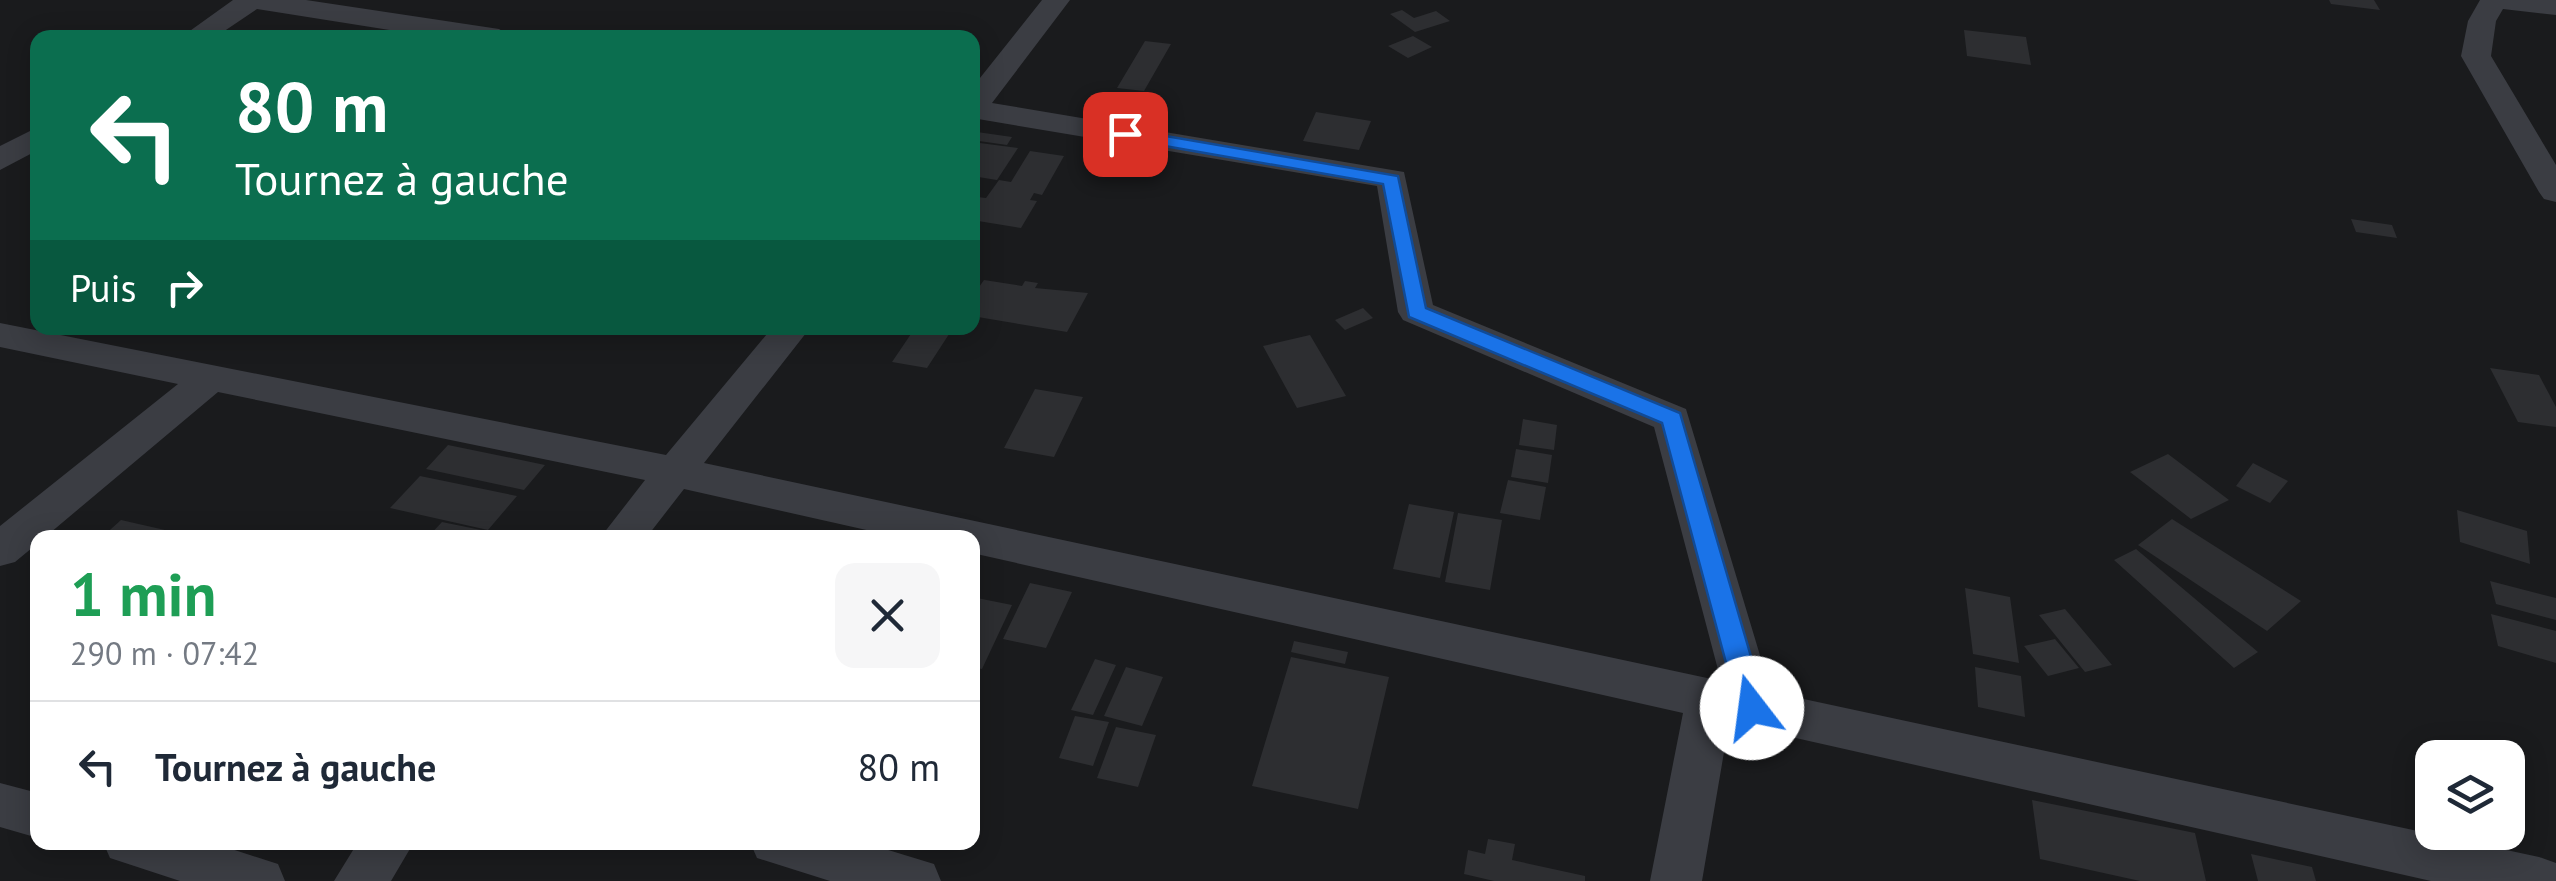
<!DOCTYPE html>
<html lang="fr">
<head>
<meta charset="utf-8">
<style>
  body { margin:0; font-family:"PT Sans",sans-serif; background:#f6f6f7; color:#1f2937; height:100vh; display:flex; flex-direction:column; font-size:38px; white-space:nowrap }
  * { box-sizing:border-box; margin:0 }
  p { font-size:32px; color:#747a83 }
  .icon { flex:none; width:55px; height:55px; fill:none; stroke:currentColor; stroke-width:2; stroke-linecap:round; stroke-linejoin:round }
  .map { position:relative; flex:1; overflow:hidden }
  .sheet { position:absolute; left:30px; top:530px; width:950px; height:320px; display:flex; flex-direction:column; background:#fff; border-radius:20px; box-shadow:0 5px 25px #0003 }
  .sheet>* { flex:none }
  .hud { position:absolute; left:30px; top:30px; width:950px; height:305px; border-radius:20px; box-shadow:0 5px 25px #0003; background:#0b6e4f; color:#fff; overflow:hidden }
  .buttons { position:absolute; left:2415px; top:740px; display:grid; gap:20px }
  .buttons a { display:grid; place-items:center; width:110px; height:110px; border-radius:20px; background:#fff; box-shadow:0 5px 25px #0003; font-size:50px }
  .pin { position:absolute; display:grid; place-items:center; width:85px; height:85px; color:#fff; margin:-42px; border-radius:20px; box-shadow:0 5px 15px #0006 }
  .me { position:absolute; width:110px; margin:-55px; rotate:345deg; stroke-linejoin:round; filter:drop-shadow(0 0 8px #0008) }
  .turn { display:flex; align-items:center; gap:35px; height:210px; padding:0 40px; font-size:45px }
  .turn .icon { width:130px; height:130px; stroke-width:2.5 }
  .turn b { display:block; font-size:70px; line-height:85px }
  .then { display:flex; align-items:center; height:95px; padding:0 40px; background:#0003; gap:20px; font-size:38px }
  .round { display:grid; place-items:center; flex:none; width:105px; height:105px; border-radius:20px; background:#f6f6f7 }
  .head { display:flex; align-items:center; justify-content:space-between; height:170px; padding:0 40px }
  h1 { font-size:60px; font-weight:700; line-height:75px; color:#1e9e55 }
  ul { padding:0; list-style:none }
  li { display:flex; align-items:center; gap:30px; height:130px; padding:0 40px; border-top:2px solid #e0e1e3 }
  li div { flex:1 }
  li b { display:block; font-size:38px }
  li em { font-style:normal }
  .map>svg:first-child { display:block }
  .building { fill:#2d2e31 }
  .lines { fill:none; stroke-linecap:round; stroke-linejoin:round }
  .minor { fill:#3b3d43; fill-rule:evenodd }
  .route { fill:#1a73e8; stroke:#114b97; stroke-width:2.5 }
</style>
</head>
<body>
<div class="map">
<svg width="2556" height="881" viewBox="0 0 2556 881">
  <rect width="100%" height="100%" fill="#1a1b1d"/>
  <path class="building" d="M2329,0h45l6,10 -49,-6z
    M1402,10l12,8 22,-7 14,10 -35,11 -25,-18z
    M1964,30l62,7 5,28 -64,-9z
    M1413,36l19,11 -24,11 -20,-12z
    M1145,41l26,3 -27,47 -27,-3z
    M1316,112l55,9 -12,29 -56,-9z
    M977,132l35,5 -5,8 -35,-5z
    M972,142l46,6 -21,32 -25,-4z
    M1030,151l34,5 -22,39 -8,-2 -4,7 7,1 -16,27 -49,-8 5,-23 9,1 13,-18 12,2z
    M2351,219l41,6 5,13 -41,-6z
    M984,280l38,6 3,-5 13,2 -3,5 53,5 -21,39 -95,-16v-19z
    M1363,308l10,10 -28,12 -10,-10z
    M915,328h38l-26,40 -35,-6z
    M1310,335l36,61 -49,12 -34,-62z
    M2490,368l49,7 17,32v20l-38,-5z
    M1035,389l48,8 -29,60 -50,-9z
    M1523,419l34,6 -3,25 -35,-5z
    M448,445l97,20 -21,25 -98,-21z
    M1516,449l36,6 -4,28 -37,-6z
    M2168,454l61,46 -38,19 -61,-47z
    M2253,463l35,18 -18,22 -34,-17z
    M420,476l97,20 -29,34 -98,-22z
    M1508,480l38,7 -6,33 -40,-7z
    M1409,504l45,8 -14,66 -47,-9z
    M2457,510l70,21 3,33 -70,-22z
    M1458,513l44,7 -12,70 -45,-8z
    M2172,519l129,82 -34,30 -129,-86z
    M121,520l57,13 -5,5h-72z
    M442,522l44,9 -5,7h-54z
    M2136,549l122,103 -24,16 -120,-108z
    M2490,581l66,17v22l-60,-16z
    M1030,583l42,9 -26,56 -43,-9z
    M1965,588l45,9 9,66 -46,-9z
    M972,597l40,8 -30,64 -10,-2z
    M2065,609l47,56 -27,7 -46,-57z
    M2491,614l65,17v32l-58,-17z
    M2055,639l24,29 -31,8 -24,-30z
    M1294,641l54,11 -3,12 -54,-12z
    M1291,657l98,20 -31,132 -106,-23z
    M1095,659l21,6 -23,50 -22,-5z
    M1126,667l37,10 -21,49 -38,-10z
    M1975,667l46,9 4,41 -47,-10z
    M1075,716l34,6 -16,44 -34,-8z
    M1116,727l40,8 -18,52 -41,-9z
    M2032,800l163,33 11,48h-66l-100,-22z
    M1488,839l27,5 -3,16 73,16v5h-91l-30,-7 4,-24 17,4z
    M2251,854l61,13 4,14h-58z"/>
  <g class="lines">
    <path class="minor" d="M233,0h73l193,29 14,9h-73l-183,-29 -43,29h-34z
      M1042,0h28l-78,103 412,69 29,133 253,104 85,283 768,165 17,6v18h-125l-702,-158 -27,158h-52l33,-168 -711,-160v-15h-70l-218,-49 -38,49h-46l45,-58 -427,-88 -174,146h-6v5l-23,19 -15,4v-40l178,-142 -178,-37v-24l666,132 106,-127h38l-106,135 1017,218 -67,-254 -251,-107 -5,-8 -21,-126 -405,-68v-30z
      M2480,0h76v15l-53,-6 -7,12 -5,35 65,109v37l-12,-3 -5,-7 -78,-136 7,-35z
      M38,127v23l-38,20v-24z
      M0,783l38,10v45l-38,-11z
      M103,842h107l68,22 7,17h-105l-70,-23z
      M358,842h56l-23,39h-57z
      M750,842h112l72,22 7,17h-111l-73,-23z"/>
  </g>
  <path class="route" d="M1125,129l273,47 28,132 254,105 86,295 -4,8h-20l-4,-8 -76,-285 -253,-106 -26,-133 -264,-46 -3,-4z"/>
</svg>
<div class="buttons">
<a><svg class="icon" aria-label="layers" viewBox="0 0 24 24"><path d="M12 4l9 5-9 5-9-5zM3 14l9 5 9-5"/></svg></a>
</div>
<div class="pin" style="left:1125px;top:134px;background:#d93025"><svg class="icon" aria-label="arrive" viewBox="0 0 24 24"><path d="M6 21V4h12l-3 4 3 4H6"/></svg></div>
<svg class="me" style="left:1752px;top:708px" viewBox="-20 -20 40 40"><circle r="19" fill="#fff"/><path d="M0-13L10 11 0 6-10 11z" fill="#1a73e8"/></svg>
<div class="hud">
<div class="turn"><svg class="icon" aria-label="left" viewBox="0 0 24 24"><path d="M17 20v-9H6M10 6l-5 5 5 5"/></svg><div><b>80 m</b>Tournez à gauche</div></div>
<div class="then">Puis<svg class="icon" aria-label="right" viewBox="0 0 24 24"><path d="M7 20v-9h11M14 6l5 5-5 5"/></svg></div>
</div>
<section class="sheet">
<div class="head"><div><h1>1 min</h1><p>290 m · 07:42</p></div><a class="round"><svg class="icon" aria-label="close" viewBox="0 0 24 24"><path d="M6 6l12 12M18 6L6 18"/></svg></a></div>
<ul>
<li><svg class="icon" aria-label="left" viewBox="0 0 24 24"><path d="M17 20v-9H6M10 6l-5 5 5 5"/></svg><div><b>Tournez à gauche</b></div><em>80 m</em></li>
</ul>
</section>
</div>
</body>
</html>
